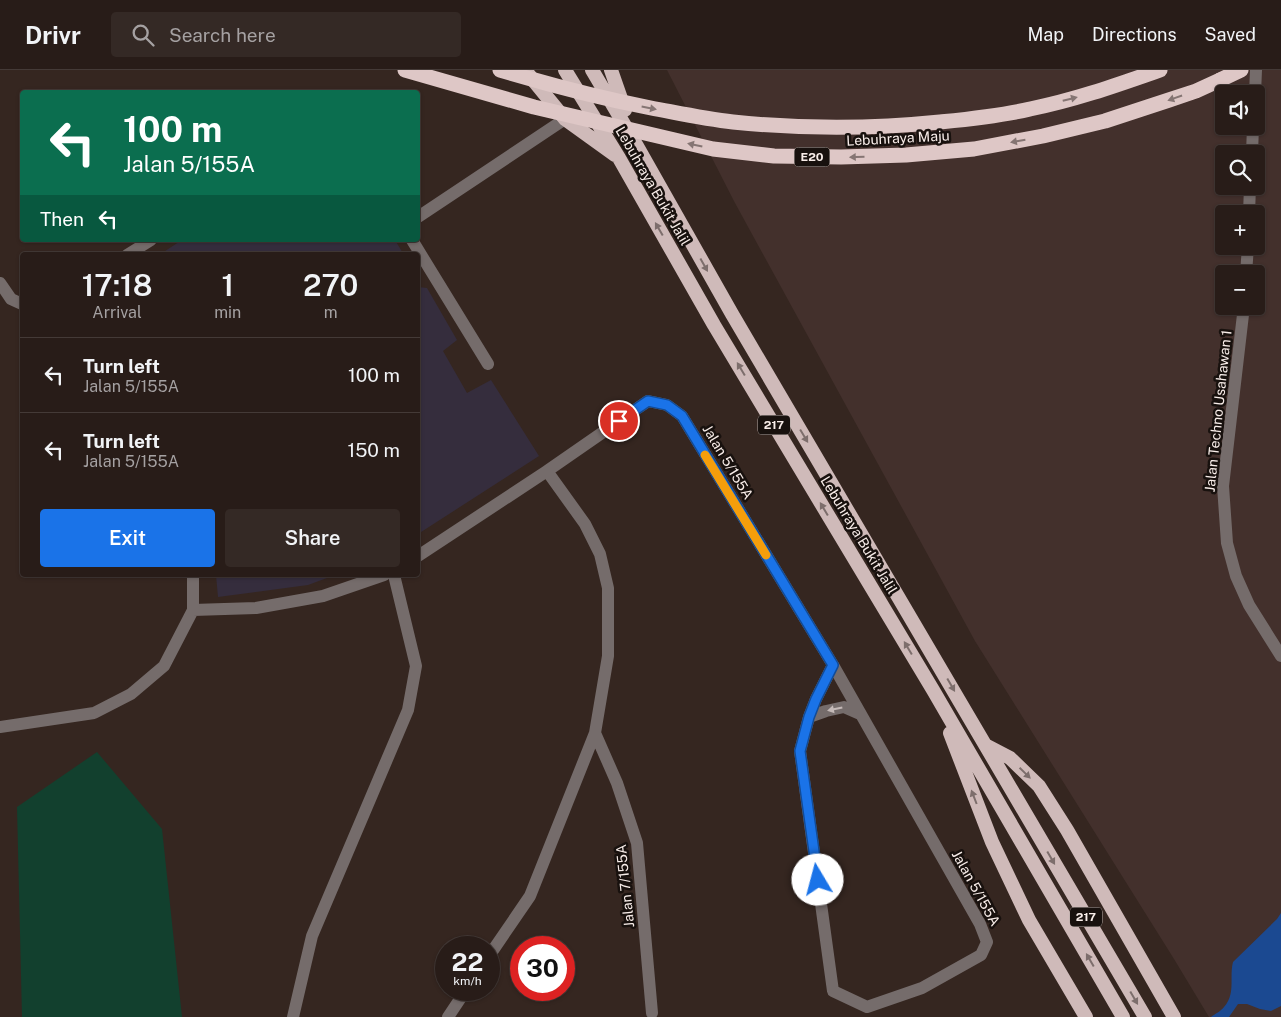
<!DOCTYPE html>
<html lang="en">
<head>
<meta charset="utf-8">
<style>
  body { margin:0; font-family:"Public Sans",sans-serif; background:#342925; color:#f1f3f6; height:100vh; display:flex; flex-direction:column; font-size:19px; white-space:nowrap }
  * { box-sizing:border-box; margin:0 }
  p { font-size:16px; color:#a5a1a2 }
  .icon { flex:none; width:28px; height:28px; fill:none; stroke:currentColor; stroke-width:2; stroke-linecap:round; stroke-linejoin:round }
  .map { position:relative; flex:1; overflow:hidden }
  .sheet { position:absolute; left:20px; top:182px; width:400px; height:325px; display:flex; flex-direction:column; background:#281c18; border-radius:5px; box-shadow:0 1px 4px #0004,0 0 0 1px #443a37 }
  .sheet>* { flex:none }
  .guide { position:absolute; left:20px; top:20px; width:400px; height:152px; border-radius:5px; box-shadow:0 1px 4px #0004,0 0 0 1px #443a37; background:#0b6e4f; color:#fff; overflow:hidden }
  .tools { position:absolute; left:1215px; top:15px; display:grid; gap:10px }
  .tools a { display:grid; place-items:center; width:50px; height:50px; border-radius:5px; background:#281c18; box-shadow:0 1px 4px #0004,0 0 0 1px #443a37; font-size:25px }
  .speed { position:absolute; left:435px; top:866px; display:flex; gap:10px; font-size:25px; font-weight:700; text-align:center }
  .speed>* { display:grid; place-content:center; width:65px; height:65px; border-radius:50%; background:#281c18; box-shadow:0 1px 4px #0004,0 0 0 1px #443a37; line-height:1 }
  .speed small { font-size:12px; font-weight:400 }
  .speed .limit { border:8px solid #d22; background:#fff; color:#111 }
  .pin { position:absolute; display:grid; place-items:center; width:42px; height:42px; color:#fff; margin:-21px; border:2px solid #fff; border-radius:50%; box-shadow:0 1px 5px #0007 }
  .me { position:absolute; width:55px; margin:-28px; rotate:352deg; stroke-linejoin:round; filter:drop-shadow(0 0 4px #0008) }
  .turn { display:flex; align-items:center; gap:18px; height:105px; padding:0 20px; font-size:22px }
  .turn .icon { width:65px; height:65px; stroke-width:2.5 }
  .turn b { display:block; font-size:35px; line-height:42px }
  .then { display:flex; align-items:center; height:48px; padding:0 20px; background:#0003; gap:10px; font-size:19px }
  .eta { display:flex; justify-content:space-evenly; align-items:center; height:85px; text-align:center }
  .eta b { font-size:30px; font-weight:600; line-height:35px }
  .cta { display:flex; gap:10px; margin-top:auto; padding:10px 20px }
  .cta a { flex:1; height:58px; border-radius:5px; background:#1a73e8; color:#fff; font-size:20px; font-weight:600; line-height:58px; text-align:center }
  .cta a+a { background:#342925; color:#f1f3f6 }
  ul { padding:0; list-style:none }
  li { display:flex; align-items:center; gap:15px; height:75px; padding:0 20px; border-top:1px solid #443a37 }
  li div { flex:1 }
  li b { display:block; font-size:19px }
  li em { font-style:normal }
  header { display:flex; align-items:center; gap:30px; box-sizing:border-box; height:70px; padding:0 25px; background:#281c18; border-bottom:1px solid #443a37 }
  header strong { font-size:24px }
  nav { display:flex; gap:28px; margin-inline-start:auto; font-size:18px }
  .search { width:350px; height:45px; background:#342925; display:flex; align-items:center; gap:12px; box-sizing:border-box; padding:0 18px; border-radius:5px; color:#a5a1a2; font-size:19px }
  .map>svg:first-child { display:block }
  .commercial { fill:#43302c; fill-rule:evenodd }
  .education { fill:#352d3d }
  .green { fill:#12402e }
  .water { fill:#1b4991 }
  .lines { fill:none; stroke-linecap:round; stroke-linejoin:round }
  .minor { stroke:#756c6b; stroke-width:12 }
  .trunk { stroke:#cfbab9; stroke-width:14 }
  .motorway { stroke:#dec7c6; stroke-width:15 }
  .motorway-bridge { stroke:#dec7c6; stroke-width:15 }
  .oneway { fill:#857573 }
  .oneway2 { fill:#7d6e6c }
  .oneway3 { fill:#c4b9b7 }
  .route-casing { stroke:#114b97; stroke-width:12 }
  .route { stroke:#1a73e8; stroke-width:9 }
  .slow { stroke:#f59e0b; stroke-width:9 }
  .labels { text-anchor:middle; stroke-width:5; stroke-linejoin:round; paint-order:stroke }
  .shield { fill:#18110e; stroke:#b5aba7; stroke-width:1 }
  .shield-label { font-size:12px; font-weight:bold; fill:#f8ede9 }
  .street-label { font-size:14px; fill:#f8ede9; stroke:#18110e }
</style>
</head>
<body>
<header>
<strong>Drivr</strong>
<div class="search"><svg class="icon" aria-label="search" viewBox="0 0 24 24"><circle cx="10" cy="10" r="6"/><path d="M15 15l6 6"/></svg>Search here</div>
<nav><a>Map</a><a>Directions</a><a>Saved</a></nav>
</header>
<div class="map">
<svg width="1281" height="947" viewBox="0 0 1281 947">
  <rect width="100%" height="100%" fill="#352620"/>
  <path class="commercial" d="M667,0h614v947h-72l-35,-58 -199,-318 -240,-438zM1224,24h32v32h-32zM1224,84h32v32h-32zM1224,144h32v32h-32zM1224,204h32v32h-32z"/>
  <path class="education" d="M182,170h213l9,15h-245z
    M418,217l9,1 30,52 -14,11 24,42 24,-13 48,76 -121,78z
    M216,505h119l-27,10 -90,12z"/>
  <path class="green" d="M97,682l65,77 20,188h-160l-5,-210z"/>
  <path class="water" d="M1281,843v93l-10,5 -11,-2 -13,-5h-9l-9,13h-18c4,-3 10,-6 13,-10 12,-13 5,-30 9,-45l44,-43z"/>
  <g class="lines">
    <path class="minor" d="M1255,24l1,-24
      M1252,84l1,-28
      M1249,144l1,-28
      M418,147l147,-98
      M412,170l76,124
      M127,185l24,-15
      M1246,204l2,-28
      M0,213l11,16 11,5
      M1244,236l-21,180 4,57 9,33 13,29 32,51
      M418,486l129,-85 101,-70 19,4 15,11 151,249 147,259 7,18 -6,13 -59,33 -55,19 -34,-16 -33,-240 9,-34 7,-18 17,-34
      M193,540l63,-2 67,-12 61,-21
      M809,647l17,-6 18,-4 16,7
      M0,657l94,-14 37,-19 33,-28 29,-56v-35
      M595,663l22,50 20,60 15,170
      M489,886l41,-60 65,-163 13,-77v-68l-8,-34 -15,-30 -38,-53
      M293,947l19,-81 96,-226 8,-44 -22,-91
      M448,947l18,-27"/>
    <path class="trunk" d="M565,0l54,88 95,167 219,365 190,327
      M592,0l45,76 95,168 413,703
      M611,0l14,40
      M529,5l36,44 50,36
      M950,663l42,109 37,78 57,97
      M987,676l23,12 29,28 28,44 107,187"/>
    <path class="motorway" d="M1220,10l21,-10"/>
    <path class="motorway-bridge" d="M405,0l129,37 179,42 61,7 67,1 65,-2 68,-6 69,-13 62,-15 64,-21 27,-9 24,-11
      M500,0c50,15 100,28 151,38 27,5 54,11 82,14 69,7 138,7 207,0 30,-3 61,-6 90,-13 45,-9 87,-24 130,-39"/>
  </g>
  <defs><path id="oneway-solid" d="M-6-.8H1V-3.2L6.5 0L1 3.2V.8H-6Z" transform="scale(1.25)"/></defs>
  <g class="oneway">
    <use href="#oneway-solid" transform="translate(1175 28) rotate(161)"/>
    <use href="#oneway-solid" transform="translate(1070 29) rotate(-14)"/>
    <use href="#oneway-solid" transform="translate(649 38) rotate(11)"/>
    <use href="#oneway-solid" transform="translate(1018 71) rotate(170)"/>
    <use href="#oneway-solid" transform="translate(695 75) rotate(-168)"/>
    <use href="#oneway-solid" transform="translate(857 87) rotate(178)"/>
  </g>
  <g class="oneway2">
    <use href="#oneway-solid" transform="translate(659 159) rotate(-120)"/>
    <use href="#oneway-solid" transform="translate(704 195) rotate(61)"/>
    <use href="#oneway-solid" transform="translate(741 299) rotate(-121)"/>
    <use href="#oneway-solid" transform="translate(804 366) rotate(59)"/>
    <use href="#oneway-solid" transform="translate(824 439) rotate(-121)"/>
    <use href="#oneway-solid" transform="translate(908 578) rotate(-121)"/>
    <use href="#oneway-solid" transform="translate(951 615) rotate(60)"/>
    <use href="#oneway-solid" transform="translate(1025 703) rotate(44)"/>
    <use href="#oneway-solid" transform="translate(974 727) rotate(-111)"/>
    <use href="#oneway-solid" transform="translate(1051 788) rotate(60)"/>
    <use href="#oneway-solid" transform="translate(1090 890) rotate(-120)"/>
    <use href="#oneway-solid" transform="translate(1134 928) rotate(60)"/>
  </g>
  <use class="oneway3" href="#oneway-solid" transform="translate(835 639) rotate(168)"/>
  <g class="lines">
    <g class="route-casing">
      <path id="route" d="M619,351l29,-20 19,4 15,11 151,249 -17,34 -7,18 -9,34 18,129"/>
    </g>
    <use href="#route" class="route"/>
    <path class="slow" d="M705,385l61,100"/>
  </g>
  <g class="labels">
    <g class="shield">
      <rect x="794.5" y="77.5" width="35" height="19" rx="4"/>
      <rect x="758" y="345.5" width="32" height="19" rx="4"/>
      <rect x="1070" y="837.5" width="32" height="19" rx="4"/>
    </g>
    <g class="shield-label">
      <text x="812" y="91">E20</text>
      <text x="774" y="359">217</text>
      <text x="1086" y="851">217</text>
    </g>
    <g class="street-label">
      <text transform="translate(898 68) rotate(-3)" y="5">Lebuhraya Maju</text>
      <text transform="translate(653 116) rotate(60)" y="5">Lebuhraya Bukit Jalil</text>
      <text transform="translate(1218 341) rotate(-84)" y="5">Jalan Techno Usahawan 1</text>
      <text transform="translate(728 392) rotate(59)" y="5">Jalan 5/155A</text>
      <text transform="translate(859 465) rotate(59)" y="5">Lebuhraya Bukit Jalil</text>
      <text transform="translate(625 816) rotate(-96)" y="5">Jalan 7/155A</text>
      <text transform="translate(976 818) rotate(61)" y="5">Jalan 5/155A</text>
    </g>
  </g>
</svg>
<div class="tools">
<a><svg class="icon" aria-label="sound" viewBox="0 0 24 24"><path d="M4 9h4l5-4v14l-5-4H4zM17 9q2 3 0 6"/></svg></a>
<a><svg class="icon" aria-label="search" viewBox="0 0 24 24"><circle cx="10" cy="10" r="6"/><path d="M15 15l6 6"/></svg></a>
<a>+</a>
<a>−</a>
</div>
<div class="speed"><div>22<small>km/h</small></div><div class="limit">30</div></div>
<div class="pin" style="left:619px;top:351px;background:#d93025"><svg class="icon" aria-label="arrive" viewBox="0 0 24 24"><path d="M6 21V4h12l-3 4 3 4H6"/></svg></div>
<svg class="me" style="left:818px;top:810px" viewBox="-20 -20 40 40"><circle r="19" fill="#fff"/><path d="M0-13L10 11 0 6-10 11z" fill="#1a73e8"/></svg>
<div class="guide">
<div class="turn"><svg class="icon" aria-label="left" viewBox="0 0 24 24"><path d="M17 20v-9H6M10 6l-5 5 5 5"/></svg><div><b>100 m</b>Jalan 5/155A</div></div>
<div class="then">Then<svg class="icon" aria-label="left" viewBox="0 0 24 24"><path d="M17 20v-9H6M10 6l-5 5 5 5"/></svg></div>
</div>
<section class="sheet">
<div class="eta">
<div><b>17:18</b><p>Arrival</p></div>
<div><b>1</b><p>min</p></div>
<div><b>270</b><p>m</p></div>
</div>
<ul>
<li><svg class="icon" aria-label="left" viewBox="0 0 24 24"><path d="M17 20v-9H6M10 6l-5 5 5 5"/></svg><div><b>Turn left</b><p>Jalan 5/155A</p></div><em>100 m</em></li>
<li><svg class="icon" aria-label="left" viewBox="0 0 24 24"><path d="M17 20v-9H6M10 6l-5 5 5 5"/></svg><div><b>Turn left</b><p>Jalan 5/155A</p></div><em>150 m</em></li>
</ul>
<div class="cta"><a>Exit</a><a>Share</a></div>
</section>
</div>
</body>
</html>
